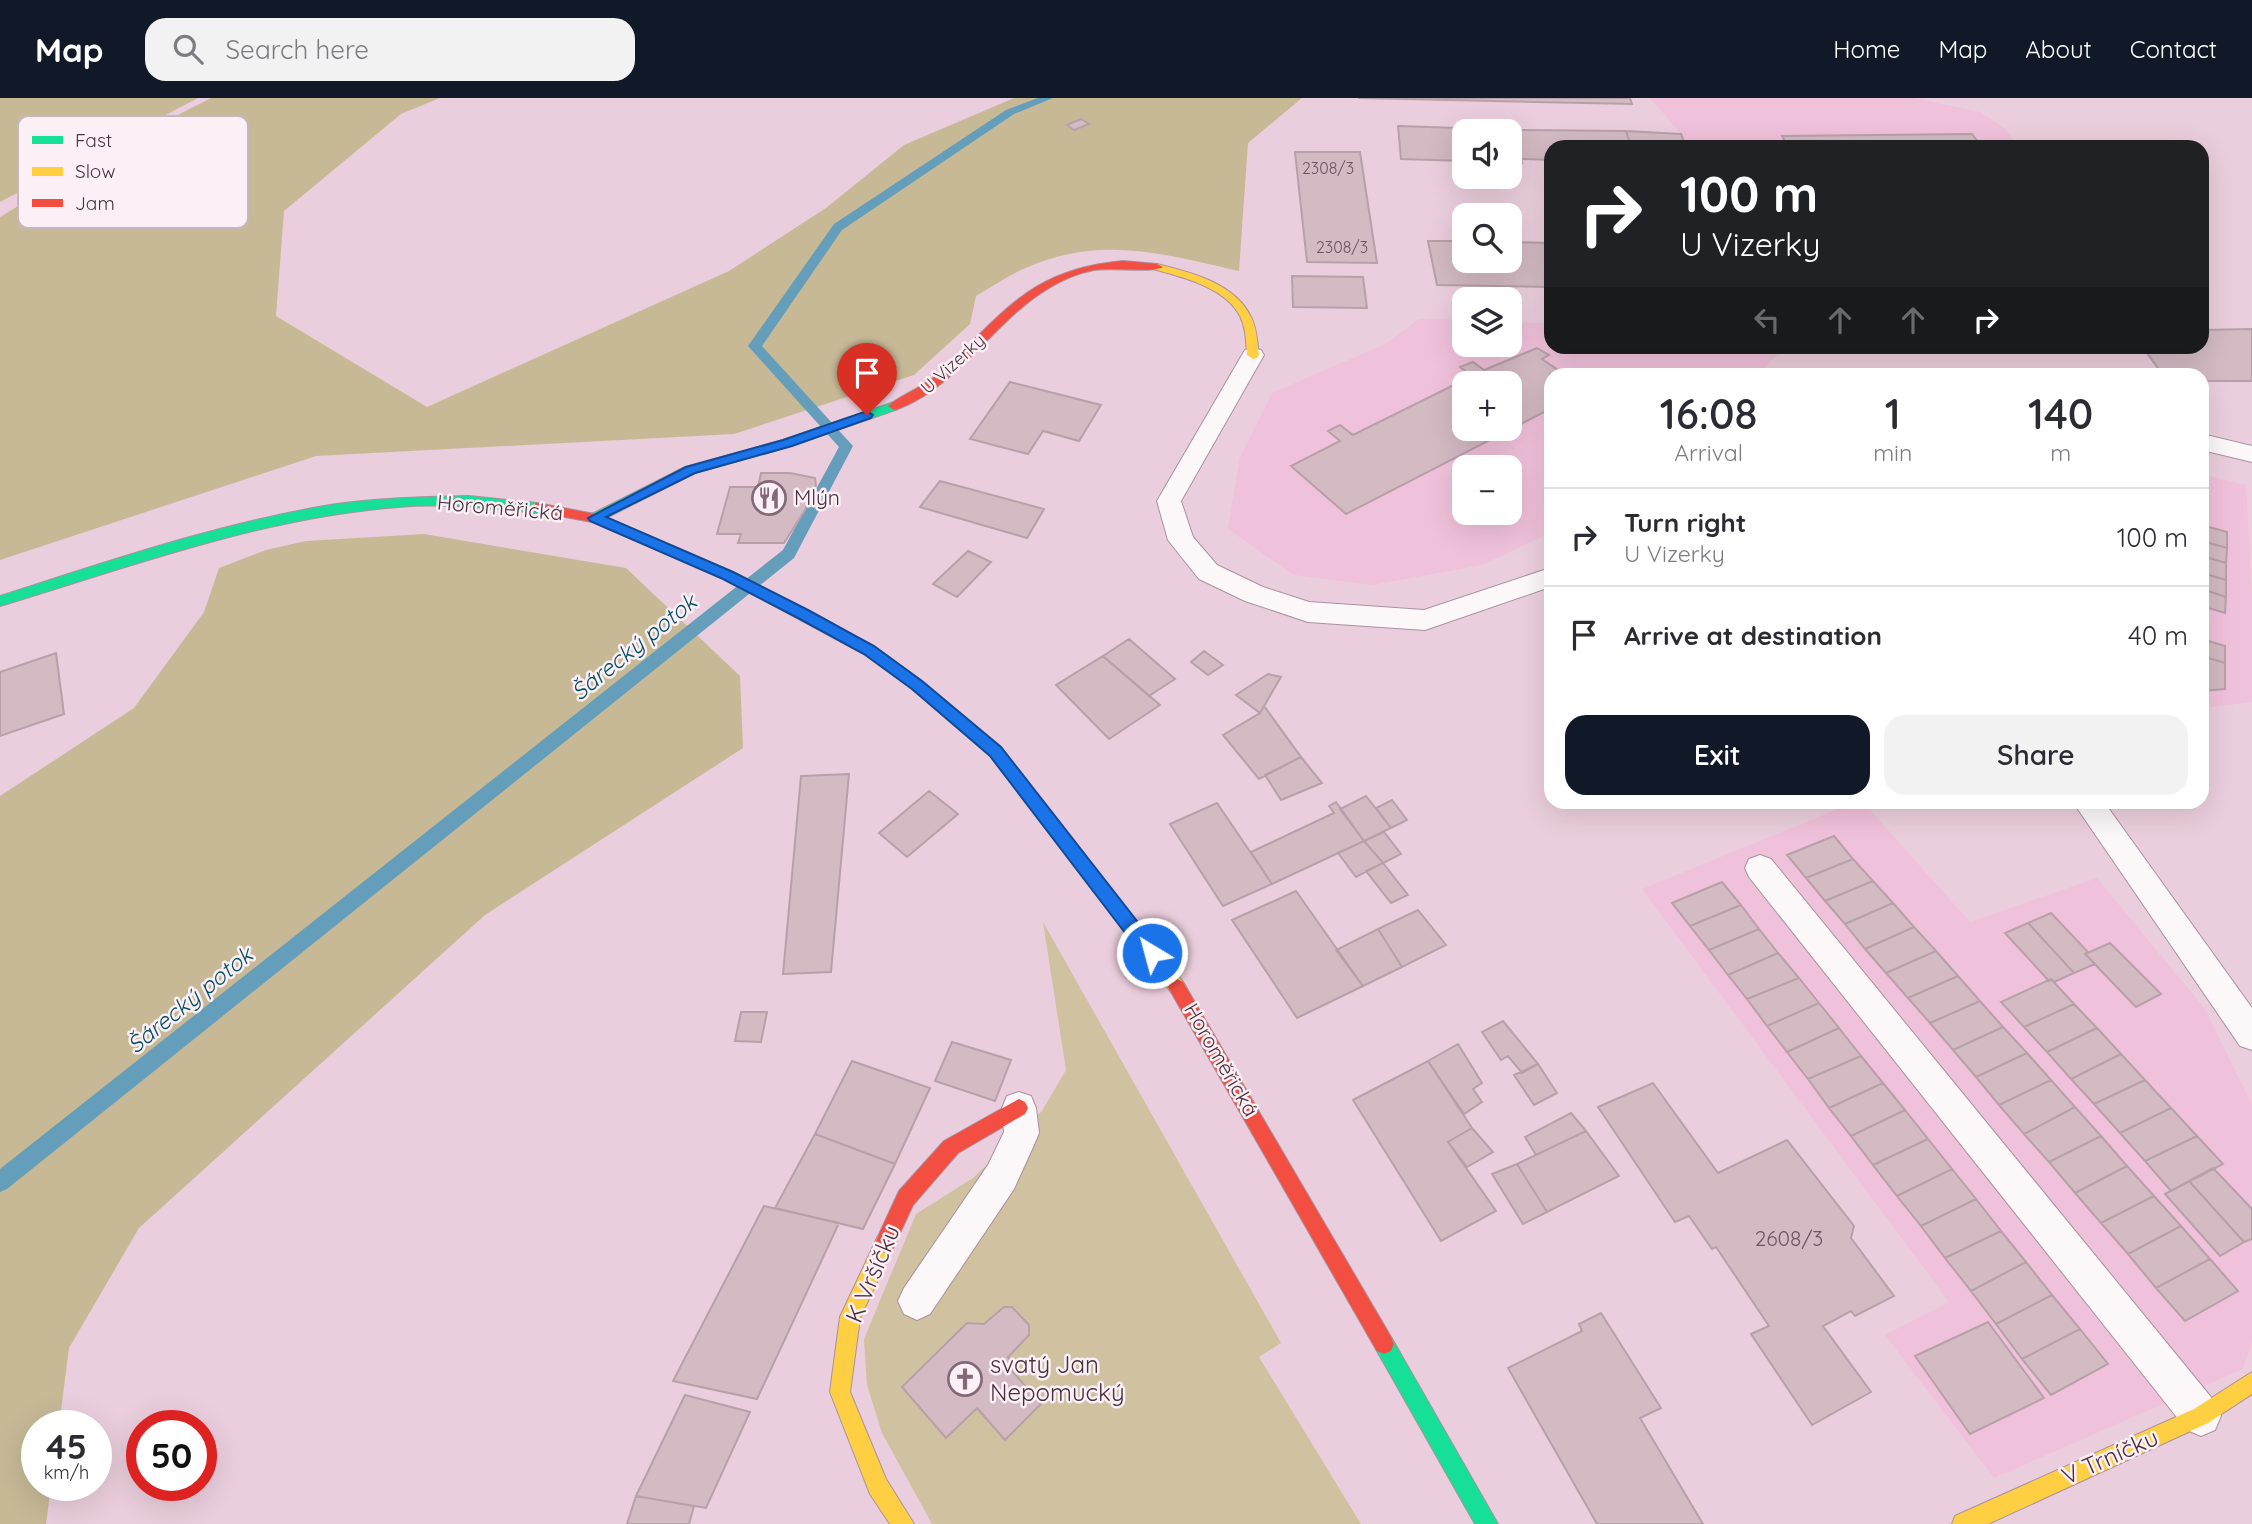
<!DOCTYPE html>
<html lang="en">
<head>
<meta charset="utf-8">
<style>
  body { margin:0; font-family:Quicksand,sans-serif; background:#f2f2f3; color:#2b2b33; height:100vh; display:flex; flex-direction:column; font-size:26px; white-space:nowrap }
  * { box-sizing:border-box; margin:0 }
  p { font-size:23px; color:#7c7c81 }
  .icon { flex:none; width:38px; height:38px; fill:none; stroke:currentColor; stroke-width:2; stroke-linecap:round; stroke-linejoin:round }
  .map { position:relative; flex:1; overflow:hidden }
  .drawer { position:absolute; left:1544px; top:270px; width:665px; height:441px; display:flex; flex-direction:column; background:#fff; border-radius:21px; box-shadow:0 7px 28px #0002 }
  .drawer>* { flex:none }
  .banner { position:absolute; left:1544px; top:42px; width:665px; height:214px; border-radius:21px; box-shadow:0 7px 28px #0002; background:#202124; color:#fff; overflow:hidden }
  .tools { position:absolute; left:1452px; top:21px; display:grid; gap:14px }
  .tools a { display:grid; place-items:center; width:70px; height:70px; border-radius:14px; background:#fff; box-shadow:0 7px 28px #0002; font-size:35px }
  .speed { position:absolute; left:21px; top:1312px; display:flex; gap:14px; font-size:35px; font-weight:700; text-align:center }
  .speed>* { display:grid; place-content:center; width:91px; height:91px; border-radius:50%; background:#fff; box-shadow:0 7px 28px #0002; line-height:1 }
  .speed small { font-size:18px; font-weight:400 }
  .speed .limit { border:10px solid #d22; background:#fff; color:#111 }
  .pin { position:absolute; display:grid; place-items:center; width:60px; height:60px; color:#fff; margin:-72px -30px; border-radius:50% 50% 50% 0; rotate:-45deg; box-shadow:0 0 7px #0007 }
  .pin .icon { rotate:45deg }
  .me { position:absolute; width:77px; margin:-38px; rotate:323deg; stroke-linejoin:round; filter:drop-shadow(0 0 5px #0008) }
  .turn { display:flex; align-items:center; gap:24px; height:147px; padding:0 21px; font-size:32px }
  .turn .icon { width:91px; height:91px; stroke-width:2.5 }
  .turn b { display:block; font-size:49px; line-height:60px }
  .lanes { display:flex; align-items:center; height:66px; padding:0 21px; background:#0003; justify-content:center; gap:35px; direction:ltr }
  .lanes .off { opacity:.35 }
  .eta { display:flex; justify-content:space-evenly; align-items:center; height:119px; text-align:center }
  .eta b { font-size:42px; font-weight:600; line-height:49px }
  .action { display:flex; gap:14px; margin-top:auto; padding:14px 21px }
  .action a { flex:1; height:80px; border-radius:21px; background:#111827; color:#fff; font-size:28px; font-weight:600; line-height:80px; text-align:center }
  .action a+a { background:#f2f2f3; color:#2b2b33 }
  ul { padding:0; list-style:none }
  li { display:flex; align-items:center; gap:21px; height:98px; padding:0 21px; border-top:2px solid #e1e1e2 }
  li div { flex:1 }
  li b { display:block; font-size:26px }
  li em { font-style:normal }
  header { display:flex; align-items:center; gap:42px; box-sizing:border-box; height:98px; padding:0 35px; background:#111827; color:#fff }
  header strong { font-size:33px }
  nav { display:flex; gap:38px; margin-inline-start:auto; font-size:24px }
  .search { width:490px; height:63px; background:#f2f2f3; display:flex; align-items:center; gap:18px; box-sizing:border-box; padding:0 24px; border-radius:21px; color:#7c7c81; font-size:26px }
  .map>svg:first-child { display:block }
  .built { fill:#f0c1da; fill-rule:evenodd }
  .green { fill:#d0c1a1; fill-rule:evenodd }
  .forest { fill:#c7b996 }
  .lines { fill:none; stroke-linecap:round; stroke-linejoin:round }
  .stream { fill:#659eba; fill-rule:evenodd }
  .building { fill:#d3bac3; stroke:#b8a0a9; stroke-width:2; fill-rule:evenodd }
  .lane-casing { stroke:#a8929e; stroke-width:2 }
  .fast-casing { stroke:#a8929e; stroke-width:2 }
  .slow-casing { stroke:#a8929e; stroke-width:2 }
  .jam-casing { stroke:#a8929e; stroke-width:2 }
  .lane { fill:#fcf8fa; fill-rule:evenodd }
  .fast { fill:#16e098; fill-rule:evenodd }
  .slow { fill:#ffcf43; fill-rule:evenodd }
  .jam { fill:#f24e42; fill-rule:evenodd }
  .route { fill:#1a73e8; stroke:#114b97; stroke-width:2 }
  .labels { text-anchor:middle; stroke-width:5; stroke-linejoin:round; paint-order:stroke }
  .far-number-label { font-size:16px; fill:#6d5662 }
  .far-street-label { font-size:18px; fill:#48323e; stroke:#fcf0f6 }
  .poi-label { font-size:21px; fill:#48323e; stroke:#fcf0f6; text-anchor:start }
  .street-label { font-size:21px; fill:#48323e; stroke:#fcf0f6 }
  .near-number-label { font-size:21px; fill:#6d5662 }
  .water-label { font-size:23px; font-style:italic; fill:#015068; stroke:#fcf0f6 }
  .near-street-label { font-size:24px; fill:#48323e; stroke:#fcf0f6 }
  .near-poi-label { font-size:24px; fill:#48323e; stroke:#fcf0f6; text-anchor:start }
  .key { fill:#fcf0f6; stroke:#c6b7bf; stroke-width:2 }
  .key-label { font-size:19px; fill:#48323e }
</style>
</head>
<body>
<header>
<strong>Map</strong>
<div class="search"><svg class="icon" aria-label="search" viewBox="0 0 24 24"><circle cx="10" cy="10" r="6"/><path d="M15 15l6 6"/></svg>Search here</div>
<nav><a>Home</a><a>Map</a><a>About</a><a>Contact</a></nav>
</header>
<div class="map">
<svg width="2252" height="1426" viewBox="0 0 2252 1426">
  <rect width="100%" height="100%" fill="#ebcedd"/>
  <path class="built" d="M1650,0h264l66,14 23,15 16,20h-333l-5,-13z
    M1419,221l46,1v25h45v-23l40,1v23l236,1 -28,27h-208v159l-68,32 -109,20 -79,-10 -66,-46 12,-72 32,-64 113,-49zM1465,285h45v46h-45zM1465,369h45v46h-45z
    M2202,376l44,11 6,111v106l-50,6z
    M1855,704h8l107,120 127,-44 108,131 47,96v236l-9,28 -249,109 -109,-143 64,-33 -307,-413z"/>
  <path class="green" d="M1043,824l238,421 -22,14 102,167h-429l-50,-91 -15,-48 -3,-46 52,-125 57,-36 69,-67 24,-41zM1004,1209h8l17,18v10l-21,22 5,6 -1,8 29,33 -36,36 -28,-32 -28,-66 18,-19 17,1z"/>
  <path class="forest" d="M0,0h198l-198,104z
    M211,0h229l-39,16 -117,97 -8,105 151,91 302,-136 97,-63 78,-63 110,-47h288l-54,45 -9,128c-76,-17 -136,-36 -211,-4 -18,7 -35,19 -52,29l-6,28 -56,51 -180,59 -418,22 -316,104v-343l123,-74z
    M424,436l202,34 114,108 3,72 -258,167 -346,313 -70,120 -10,78h-22v60h14l-5,38h-46v-728l134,-88 70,-96 15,-44 47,-18 40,-9z"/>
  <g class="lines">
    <path class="stream" d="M1038,0h15l-39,16 -172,116 -80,116 91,100 -59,112 -787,631 -7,3v-23l783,-619 56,-103 -91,-101 86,-122 172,-114z"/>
  </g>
  <path class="building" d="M1358,0h272l2,6z
    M1081,21l8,5 -15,6 -7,-5z
    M1398,28l119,4 5,33h-12v-32h-45v30l-64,-2z
    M1517,32l109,1 5,16h-81v13l-29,-1z
    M1626,33l55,3 5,13h-55z
    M1972,36l10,13h-194l-6,-11z
    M1295,54h65l17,111 -70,-1z
    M1428,143h37v20h45v-19l40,1v44l-113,-2z
    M1292,178l71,1 4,31 -74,-1z
    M2252,231v52h-50v-7h-40l-20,-28h60v-16z
    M1537,250l12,7 -7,4 22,15h-14v35l-204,105 -55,-48 49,-25 -12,-10 12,-6 13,10 119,-59 -12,-9 13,-5 11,8zM1465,285h45v46h-45z
    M1010,284l91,23 -22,36 -36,-10 -15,23 -58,-15z
    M761,375h29l25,5 1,7 -11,25 -21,33h-46l3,-9h-24l13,-47h28z
    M940,383l104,28 -17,29 -107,-31z
    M2202,427l25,7v16l-25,-7z
    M2202,443l25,7 -1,15 -24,-7z
    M968,453l23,11 -34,35 -24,-13z
    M2202,458l24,7v17l-24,-7z
    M2202,475l24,7v17l-24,-8z
    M2202,491l24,8 -1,16 -23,-7z
    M1129,541l46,40 -26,17 -46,-40z
    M2202,541l23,7v17l-23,-7z
    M1204,553l19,14 -15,10 -17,-13z
    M56,555l8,61 -64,22v-64z
    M1103,558l57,49 -51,34 -53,-54z
    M2202,558l23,7v26l-23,2z
    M1268,576l13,3 -21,36 -24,-18z
    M1264,608l37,51 -42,22 -36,-44 37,-22z
    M1301,659l21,26 -41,17 -16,-25z
    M849,676l-18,198 -48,2 18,-198z
    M929,693l29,23 -51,43 -28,-24z
    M1366,698l25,32 -27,13 -24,-32z
    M1392,702l15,20 -16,8 -15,-20z
    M1336,704l28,39 -92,43 -21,-32 83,-39 -5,-7z
    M1217,705l55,81 -49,22 -53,-82z
    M1384,734l17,22 -18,9 -19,-22z
    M1834,738l19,23 -47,19 -19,-23z
    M1364,743l19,22 -27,14 -18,-24z
    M1853,761l20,22 -48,20 -19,-23z
    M1383,765l25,32 -17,8 -25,-32z
    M1873,783l20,22 -48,21 -20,-23z
    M1722,784l19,23 -51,21 -18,-23z
    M1296,793l67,95 -66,32 -65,-98z
    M1893,805l21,24 -49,22 -20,-25z
    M1741,807l18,24 -50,21 -19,-24z
    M1418,812l28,35 -44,22 -24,-38z
    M2051,815l37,39 -3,2 10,10 -21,9 -46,-50z
    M2028,825l46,50 -20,9 -3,-3 -2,2 -44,-48z
    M1914,829l22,24 -50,22 -21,-24z
    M1378,831l24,38 -39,19 -27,-36z
    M1759,831l19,24 -50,22 -19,-25z
    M2110,845l51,51 -25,13 -51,-53z
    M1936,853l22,25 -50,22 -22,-25z
    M1778,855l21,25 -52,21 -19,-24z
    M1958,878l22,25 -50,22 -22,-25z
    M1799,880l20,25 -52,23 -20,-27z
    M2051,881l23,25 -50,23 -23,-25z
    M1980,903l23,26 -50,23 -23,-27z
    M1819,905l20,25 -52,24 -20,-26z
    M2074,906l23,24 -50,24 -23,-25z
    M741,914h26l-6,30 -26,-1z
    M1503,923l35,43 -16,9 -14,-17 -7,4 -19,-28z
    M2003,929l24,26 -51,24 -23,-27z
    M1839,930l22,28 -53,23 -21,-27z
    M2097,930l24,26 -50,25 -24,-27z
    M952,944l59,18 -16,41 -60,-20z
    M1458,946l24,39 -9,6 9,13 -18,12 -36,-53z
    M2027,955l24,27 -52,25 -23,-28z
    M2121,956l24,26 -51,24 -23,-25z
    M1861,958l22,27 -54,25 -21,-29z
    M852,963l78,27 -35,76 -80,-30z
    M1428,963l44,67 -24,14 48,69 -55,30 -88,-141z
    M1538,966l19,29 -23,12 -20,-30z
    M2051,982l24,27 -51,27 -25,-29z
    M2145,982l26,28 -51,25 -26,-29z
    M1653,985l65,90 69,-33 67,86 -3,12 43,58 -39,20 -4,-5 -28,15 48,66 -59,33 -61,-91 18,-8 -53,-79 -4,2 -23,-33 -14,6 -77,-115z
    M1883,985l22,27 -54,26 -22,-28z
    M2075,1009l26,29 -52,26 -25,-28z
    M2171,1010l26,28 -52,25 -25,-28z
    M1905,1012l23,29 -55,26 -22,-29z
    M1571,1015l15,18 -50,24 -11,-18z
    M1472,1030l21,24 -26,15 -19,-25z
    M1586,1033l33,45 -72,36 -30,-48z
    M815,1036l80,30 -32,65 -88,-21z
    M2101,1038l26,30 -52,27 -26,-31z
    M2197,1038l26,28 -52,27 -26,-30z
    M1928,1041l24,30 -55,27 -24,-31z
    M1517,1066l30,48 -24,12 -31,-50z
    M2127,1068l27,30 -53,27 -26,-30z
    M2213,1070l39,41v30l-8,3 -55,-61z
    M1952,1071l24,30 -55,27 -24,-30z
    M2189,1083l55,61 -24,14 -55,-62z
    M2154,1098l27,30 -53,28 -27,-31z
    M1976,1101l25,32 -56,27 -24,-32z
    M764,1108l75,17 -82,176 -84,-18z
    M2181,1128l29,33 -54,29 -28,-34z
    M2001,1133l25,31 -55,29 -26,-33z
    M2210,1161l28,32 -53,30 -29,-33z
    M2026,1164l26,33 -56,29 -25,-33z
    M2052,1197l28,34 -58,30 -26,-35z
    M1004,1209h8l17,18v10l-21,22 5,6 -1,8 29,33 -36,36 -28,-32 -31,30 -44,-51 65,-64 17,1z
    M1601,1215l60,95 -21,10 63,106h-106l-89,-156 74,-37 -3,-7z
    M1988,1224l56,76 -74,36 -55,-78z
    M2080,1231l28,35 -57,31 -29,-36z
    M685,1297l65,17 -44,96 -70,-12z
    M636,1398l58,10 -5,18h-62z"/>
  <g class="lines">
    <g class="lane-casing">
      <path id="lane" d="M1253,250l8,2 3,5 -83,146 12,36 24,28 46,22 46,15 115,8 126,-42v19l-125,43 -117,-8 -63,-21 -46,-22 -31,-39 -11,-39 85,-146 3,-5z
        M2202,336l50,12v16l-50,-12z
        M2073,704h31l148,206v42l-12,-4z
        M1760,757l11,4 444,543 6,14 -6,14 -14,6 -14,-6 -438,-553 -4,-9 4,-9z
        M1019,994l12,4 5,12 3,25 -5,12 -20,44 -84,125 -13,6 -13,-6 -6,-13 6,-13 84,-123 16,-33 -2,-24 5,-12z"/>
    </g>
    <g class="fast-casing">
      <path id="fast" d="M894,304l4,1v6l-107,37 -96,27 -95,48h-10l-2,-3 2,-3 95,-48 98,-27z
        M469,398l68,7 7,5 -7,5c-46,-5 -92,-10 -139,-6 -138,11 -266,59 -398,99v-10c109,-35 217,-72 330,-91 46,-7 92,-8 139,-9z
        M1384,1236l7,3 107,187h-23l-98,-173 -3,-7 3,-7z"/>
    </g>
    <g class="slow-casing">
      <path id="slow" d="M1157,166c33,8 78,19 94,53 6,11 6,25 8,38l-2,3 -4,1 -6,-4c-1,-13 -1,-27 -7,-39 -15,-29 -58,-39 -87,-47l-2,-2z
        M828,525l46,23 48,35 78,66 183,235 3,5 -3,5 -6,3 -6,-3 -181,-237 -78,-66 -48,-35 -41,-22 -2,-4 2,-4z
        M885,1135l7,3 3,7 -35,75 -10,74 36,87 28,45h-24l-20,-30 -40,-102 10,-75 38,-81z
        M2252,1274v22l-44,29 -220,101h-36l3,-8 239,-107z"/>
    </g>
    <g class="jam-casing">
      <path id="jam" d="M1123,163l34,3 6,3c-8,6 -54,0 -69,3 -16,3 -32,10 -45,18 -56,33 -89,97 -151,121l-4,1 -6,-4c11,-10 31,-17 45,-28 69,-59 90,-108 190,-117z
        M537,405l63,12 133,57 100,52 2,4 -2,4h-10l-100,-54 -131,-56 -60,-11v-6z
        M1177,881l6,3 208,355 3,7 -3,7 -7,3 -7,-3 -206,-359 -3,-5 3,-5z
        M1019,1001l6,3 3,6 -3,6 -67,39 -45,52 -21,45 -7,3 -7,-3 -3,-7 24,-52 45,-50z"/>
    </g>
    <use href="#lane" class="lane"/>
    <use href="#fast" class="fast"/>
    <use href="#slow" class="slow"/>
    <use href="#jam" class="jam"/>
  </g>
  <path class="route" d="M867,313l6,4 -2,3 -79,28 -97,27 -89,44 127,55 75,38 66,36 48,35 79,66 157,201 2,5 -2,6 -6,2 -7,-2 -155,-203 -78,-67 -48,-35 -66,-36 -75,-39 -133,-58 -2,-3 98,-51 97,-27z"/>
  <defs>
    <g id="restaurant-ring" transform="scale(1.75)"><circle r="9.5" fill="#fcf0f6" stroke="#816976" stroke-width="1.5"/><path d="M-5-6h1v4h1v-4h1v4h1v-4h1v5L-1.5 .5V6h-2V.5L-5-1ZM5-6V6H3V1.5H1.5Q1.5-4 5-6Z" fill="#816976"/></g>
    <g id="church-ring" transform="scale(1.75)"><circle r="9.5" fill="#fcf0f6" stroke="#816976" stroke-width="1.5"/><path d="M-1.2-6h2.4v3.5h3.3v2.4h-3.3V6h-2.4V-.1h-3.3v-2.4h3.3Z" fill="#816976"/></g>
  </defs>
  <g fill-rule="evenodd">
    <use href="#restaurant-ring" x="769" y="400"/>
    <use href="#church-ring" x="965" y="1281"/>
  </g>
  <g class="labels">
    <g class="far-number-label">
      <text x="1328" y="76">2308/3</text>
      <text x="1342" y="155">2308/3</text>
    </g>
    <g class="far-street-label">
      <text transform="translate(953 266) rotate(-42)" y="6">U Vizerky</text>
    </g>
    <g class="poi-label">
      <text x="794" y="407">Mlýn</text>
    </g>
    <g class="street-label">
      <text transform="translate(500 410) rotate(5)" y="7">Horoměřická</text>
      <text transform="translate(1221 962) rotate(60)" y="7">Horoměřická</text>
    </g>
    <g class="near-number-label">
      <text x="1789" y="1148">2608/3</text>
    </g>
    <g class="water-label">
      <text transform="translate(634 549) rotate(-39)" y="8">Šárecký potok</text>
      <text transform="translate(190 902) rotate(-39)" y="8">Šárecký potok</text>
    </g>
    <g class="near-street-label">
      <text transform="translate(873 1176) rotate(-67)" y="8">K Vršíčku</text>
      <text transform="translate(2110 1359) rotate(-24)" y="8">V Trníčku</text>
    </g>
    <g class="near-poi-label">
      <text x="990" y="1275">svatý Jan<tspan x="990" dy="28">Nepomucký</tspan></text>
    </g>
  </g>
  <rect x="18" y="18" width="230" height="112" rx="10" class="key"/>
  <rect x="32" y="38" width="31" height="8" fill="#16e098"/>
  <rect x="32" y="69" width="31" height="9" fill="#ffcf43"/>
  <rect x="32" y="101" width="31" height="8" fill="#f24e42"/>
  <g class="key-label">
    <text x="75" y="49">Fast</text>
    <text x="75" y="80">Slow</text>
    <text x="75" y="112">Jam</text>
  </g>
</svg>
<div class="tools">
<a><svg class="icon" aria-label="sound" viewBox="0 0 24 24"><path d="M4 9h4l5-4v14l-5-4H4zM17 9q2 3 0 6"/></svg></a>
<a><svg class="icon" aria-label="search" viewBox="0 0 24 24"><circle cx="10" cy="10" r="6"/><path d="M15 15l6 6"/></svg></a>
<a><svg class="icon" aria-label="layers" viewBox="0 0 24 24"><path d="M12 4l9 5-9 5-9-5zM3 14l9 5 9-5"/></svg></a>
<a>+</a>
<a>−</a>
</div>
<div class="speed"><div>45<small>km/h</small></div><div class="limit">50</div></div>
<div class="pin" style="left:867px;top:317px;background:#d93025"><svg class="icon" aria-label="arrive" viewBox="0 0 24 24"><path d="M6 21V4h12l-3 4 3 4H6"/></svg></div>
<svg class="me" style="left:1152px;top:855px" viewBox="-20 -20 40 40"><circle r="17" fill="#1a73e8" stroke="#fff" stroke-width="3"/><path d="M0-11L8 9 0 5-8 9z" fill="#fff"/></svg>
<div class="banner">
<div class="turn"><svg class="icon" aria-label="right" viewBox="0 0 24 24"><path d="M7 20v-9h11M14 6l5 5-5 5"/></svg><div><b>100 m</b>U Vizerky</div></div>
<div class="lanes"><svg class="icon off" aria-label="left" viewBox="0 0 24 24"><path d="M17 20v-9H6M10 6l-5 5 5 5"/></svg><svg class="icon off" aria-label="ahead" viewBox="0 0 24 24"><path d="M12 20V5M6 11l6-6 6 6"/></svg><svg class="icon off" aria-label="ahead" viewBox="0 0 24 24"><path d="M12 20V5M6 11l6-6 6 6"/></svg><svg class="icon" aria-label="right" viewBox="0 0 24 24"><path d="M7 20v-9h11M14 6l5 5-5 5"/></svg></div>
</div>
<section class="drawer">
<div class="eta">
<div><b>16:08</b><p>Arrival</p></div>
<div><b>1</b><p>min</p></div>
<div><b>140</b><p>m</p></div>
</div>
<ul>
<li><svg class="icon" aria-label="right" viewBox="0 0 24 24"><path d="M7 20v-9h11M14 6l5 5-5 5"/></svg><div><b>Turn right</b><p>U Vizerky</p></div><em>100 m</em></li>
<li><svg class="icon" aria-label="arrive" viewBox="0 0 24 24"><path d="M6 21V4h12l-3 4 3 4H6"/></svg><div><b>Arrive at destination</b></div><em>40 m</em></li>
</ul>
<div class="action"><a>Exit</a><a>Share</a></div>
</section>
</div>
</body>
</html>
